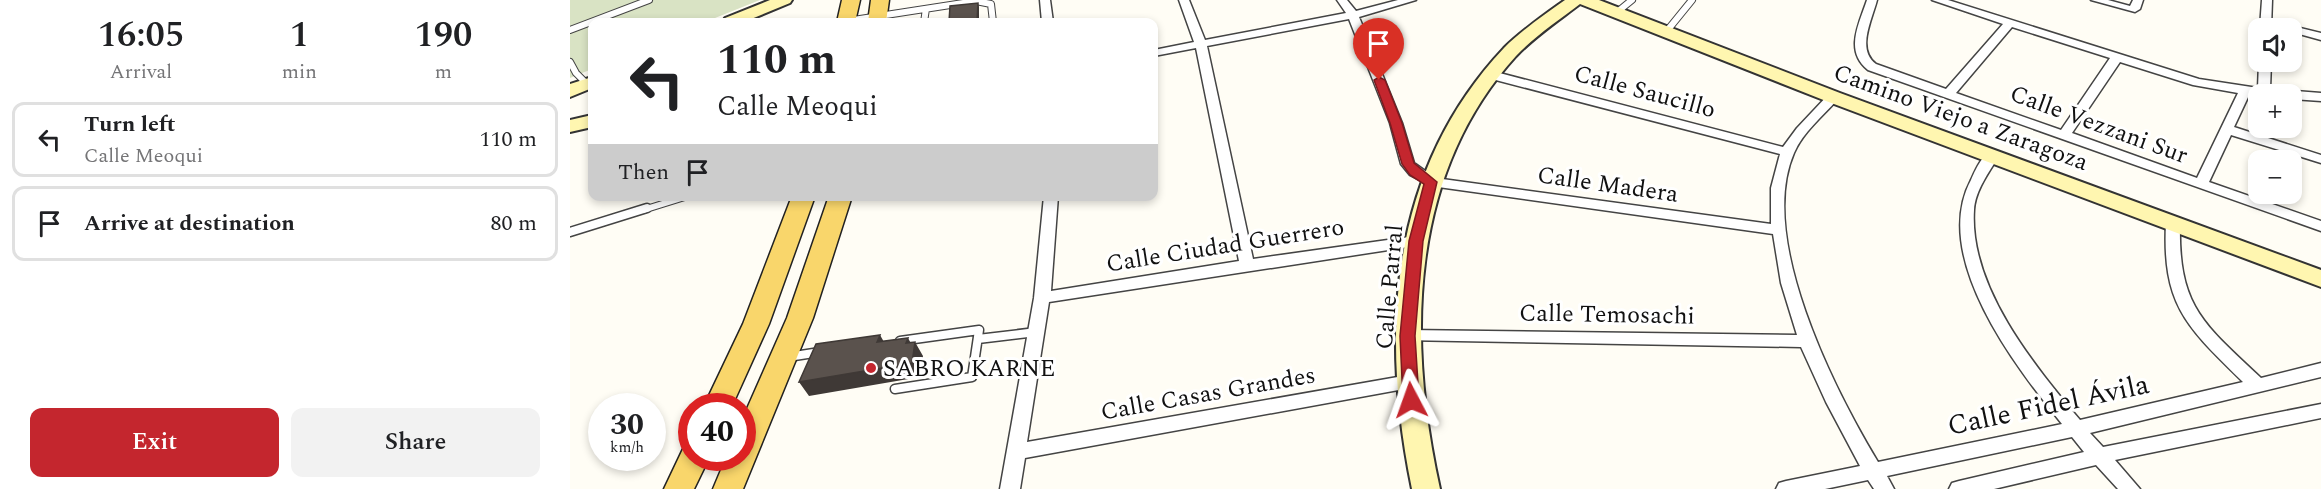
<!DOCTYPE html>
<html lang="en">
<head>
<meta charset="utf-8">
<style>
  body { margin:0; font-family:Spectral,serif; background:#f2f2f2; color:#202124; height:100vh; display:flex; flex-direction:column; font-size:22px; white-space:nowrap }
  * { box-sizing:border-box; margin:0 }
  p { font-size:20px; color:#757577 }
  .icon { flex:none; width:33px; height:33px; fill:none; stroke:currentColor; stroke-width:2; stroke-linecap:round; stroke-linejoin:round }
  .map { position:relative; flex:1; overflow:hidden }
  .details { display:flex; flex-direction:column; background:#fff; width:570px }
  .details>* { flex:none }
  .guide { position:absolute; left:18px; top:18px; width:570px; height:183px; border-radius:12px; box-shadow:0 3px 9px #0003; background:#fff; color:#202124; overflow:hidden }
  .tools { position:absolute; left:1678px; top:18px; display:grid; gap:12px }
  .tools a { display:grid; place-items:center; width:54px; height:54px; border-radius:12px; background:#fff; box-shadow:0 3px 9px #0003; font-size:30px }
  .speed { position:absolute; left:18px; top:393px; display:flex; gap:12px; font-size:30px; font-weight:700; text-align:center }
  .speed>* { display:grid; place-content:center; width:78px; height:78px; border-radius:50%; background:#fff; box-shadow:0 3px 9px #0003; line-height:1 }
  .speed small { font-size:15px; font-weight:400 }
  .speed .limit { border:9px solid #d22; background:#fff; color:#111 }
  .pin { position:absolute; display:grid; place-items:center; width:51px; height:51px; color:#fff; margin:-62px -26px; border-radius:50% 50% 50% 0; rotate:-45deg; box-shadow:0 0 6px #0007 }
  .pin .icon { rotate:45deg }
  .me { position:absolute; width:66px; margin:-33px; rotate:356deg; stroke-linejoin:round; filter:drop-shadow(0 0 4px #0008) }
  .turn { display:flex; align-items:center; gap:21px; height:126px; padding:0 30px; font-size:27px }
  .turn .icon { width:78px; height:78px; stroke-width:2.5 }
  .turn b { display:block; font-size:42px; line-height:51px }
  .then { display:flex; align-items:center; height:57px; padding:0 30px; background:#0003; gap:12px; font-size:22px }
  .eta { display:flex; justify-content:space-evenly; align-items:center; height:102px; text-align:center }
  .eta b { font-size:36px; font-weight:600; line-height:42px }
  .action { display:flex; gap:12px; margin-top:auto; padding:12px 30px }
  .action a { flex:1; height:69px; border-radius:12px; background:#c4262e; color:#fff; font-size:24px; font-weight:600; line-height:69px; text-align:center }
  .action a+a { background:#f2f2f2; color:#202124 }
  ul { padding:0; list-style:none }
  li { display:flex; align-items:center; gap:18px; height:75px; margin:0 12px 9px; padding:0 18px; border:3px solid #e0e0e0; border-radius:12px }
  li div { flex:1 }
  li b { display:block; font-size:22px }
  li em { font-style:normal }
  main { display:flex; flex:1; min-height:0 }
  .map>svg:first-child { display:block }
  .cemetery { fill:#d9e3c4 }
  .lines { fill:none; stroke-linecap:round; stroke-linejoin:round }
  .lane-far1-casing { stroke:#444; stroke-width:8 }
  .lane-casing { stroke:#444; stroke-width:11 }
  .street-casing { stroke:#444; stroke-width:3 }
  .secondary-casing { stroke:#333; stroke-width:4 }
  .primary-casing { stroke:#222; stroke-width:3 }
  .lane-far1 { stroke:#fff; stroke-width:6 }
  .lane { stroke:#fff; stroke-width:8 }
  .street { fill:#fff; fill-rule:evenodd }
  .secondary { fill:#fff6b0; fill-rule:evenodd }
  .primary { fill:#f9d66b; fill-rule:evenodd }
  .shaded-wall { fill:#3f3936 }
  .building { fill:#5a524d; stroke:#3f3936; stroke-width:1.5 }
  .route { fill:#c4262e; stroke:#7f191e; stroke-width:1.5 }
  .poi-dot { fill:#c4262e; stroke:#fff; stroke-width:2 }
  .labels { text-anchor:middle; stroke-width:6; stroke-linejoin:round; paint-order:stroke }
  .street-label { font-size:24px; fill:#111; stroke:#fff }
  .poi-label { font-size:24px; fill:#111; stroke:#fff; text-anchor:start }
  .near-street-label { font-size:28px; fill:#111; stroke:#fff }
</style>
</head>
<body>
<main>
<section class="details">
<div class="eta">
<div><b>16:05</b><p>Arrival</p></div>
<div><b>1</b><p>min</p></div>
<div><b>190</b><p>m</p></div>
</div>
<ul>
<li><svg class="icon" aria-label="left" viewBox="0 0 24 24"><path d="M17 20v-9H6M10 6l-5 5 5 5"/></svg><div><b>Turn left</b><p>Calle Meoqui</p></div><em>110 m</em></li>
<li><svg class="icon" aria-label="arrive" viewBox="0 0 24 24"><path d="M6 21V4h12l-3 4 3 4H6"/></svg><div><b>Arrive at destination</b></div><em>80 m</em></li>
</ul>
<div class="action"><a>Exit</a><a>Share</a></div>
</section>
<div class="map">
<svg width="1751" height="489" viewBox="0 0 1751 489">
  <rect width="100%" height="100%" fill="#fffdf5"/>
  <path class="cemetery" d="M0,0h190l-55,22h-113v47l-22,9z"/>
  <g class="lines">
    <g class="lane-far1-casing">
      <path id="lane-far1" d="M1046,13l16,-13
        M277,21l129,-20 15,3 2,18
        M354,22l2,-13
        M0,30l79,-30
        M1096,32l26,-32
        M0,62l6,11 11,11
        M73,210l45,-14"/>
    </g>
    <g class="lane-casing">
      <path id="lane" d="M0,232l77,-24
        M408,339l58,-7
        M218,357l32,-5
        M325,389l77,-12 7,-47 -79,11"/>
    </g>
    <g class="street-casing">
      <path id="street" d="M470,0h10l3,22h-11z
        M609,0h10l16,40 141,-27 -9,-13h10l9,11 42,-11h18l-57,17 43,106 12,40 21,15 336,46v-36l9,-34 -292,-76 -2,-3 6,-4 291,76 14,-19 32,-34h8l2,3 -2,3c-14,16 -34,32 -43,53 -37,85 40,236 84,309l184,-38c-46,-57 -132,-167 -91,-244 4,-9 11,-26 21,-28l7,4c-10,16 -24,35 -25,54 -5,77 60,155 106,210l163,-38c-56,-55 -81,-76 -77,-159l7,-5 7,5c-2,84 23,100 81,155l60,-15v14l-231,56 13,14 218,-43v14l-206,42 25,29h-22l-22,-24 -102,24h-45l3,-6 7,-2 125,-29 -12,-15 -185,39 7,13h-20l-6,-9 -43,9h-49l3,-6 7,-2 74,-15 -34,-64 -25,-55 -399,-7 -2,-4 2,-4 6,-2 389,5 -16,-52 -8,-49 -342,-48 -21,-11 -9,-11 -11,-41 -41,-104 -142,27 46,213 163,-23 7,5 -2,4 -372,57 -22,140 382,-67 6,2 3,5 -3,5 -390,71 -5,31h-20l34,-191 10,-102h14l-7,95 188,-30 -43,-213 -42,8v-6l40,-8z
        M1297,0h10c-5,20 -21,49 -1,64l70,25 57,-65 -71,-24h16l251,79 59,9 1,-26h12l-1,27 51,4v8l-29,-2v-5l-43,1 -15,32 87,28v8l-90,-28 -22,47 112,39v10l-453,-161c-24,-19 -9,-46 -1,-70zM1442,27l98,31 -49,72 -105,-37zM1550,62l73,23 45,8 -41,85 -125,-45z
        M1521,0h17l22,6 3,-6h10l-3,9 -5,3z
        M1692,0h10l-1,28h-11z
        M1722,26l29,7v7l-29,-8v-4h-5z"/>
    </g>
    <g class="secondary-casing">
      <path id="secondary" d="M200,0h22l-2,3 -46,19h-21l2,-4z
        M995,0h34l241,93 481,177v17l-495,-186 -246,-97c-21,16 -45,32 -64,52 -108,119 -109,284 -76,433h-28c-32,-156 -23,-319 92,-441 18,-18 40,-33 61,-48z
        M22,77v11l-22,9v-13z
        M22,115v12l-22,5v-12z"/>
    </g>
    <g class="primary-casing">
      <path id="primary" d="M272,0h18l-5,22h-18z
        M301,0h18l-3,22h-18z
        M222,196h23l-46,128 -37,82h-28l39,-82z
        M259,196h23l-39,122 -70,171h-30l13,-31h16v-38l45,-102z
        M122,446v12h17l-15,31h-30l19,-40z"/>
    </g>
    <use href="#lane-far1" class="lane-far1"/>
    <use href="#lane" class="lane"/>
    <use href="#street" class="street"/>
    <use href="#secondary" class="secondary"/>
    <use href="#primary" class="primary"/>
  </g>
  <path class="shaded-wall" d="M408,3l1,4v15h-2z
    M310,335l8,14 -11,-7z
    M338,338l6,11 1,-7 8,14 -3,21 -111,19 -10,-14 107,-39z"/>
  <path class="building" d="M408,3l-1,19h-28l1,-16z
    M310,335l-3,7 31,-4 -2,5 9,-1 -3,21 -113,19 17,-38z"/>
  <path class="route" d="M809,77l6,3 17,43 12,40 23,19 -14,59 -8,95 4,64 -3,4 -5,2 -6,-2 -2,-4 -3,-64 9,-95 15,-57 -14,-9 -8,-11 -12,-41 -16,-43z"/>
  <circle class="poi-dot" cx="301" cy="368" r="6"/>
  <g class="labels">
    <g class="street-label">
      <text transform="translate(1075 91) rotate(15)" y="8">Calle Saucillo</text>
      <text transform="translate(1391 117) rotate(20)" y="8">Camino Viejo a Zaragoza</text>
      <text transform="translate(1529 124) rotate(20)" y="8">Calle Vezzani Sur</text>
      <text transform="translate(1038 184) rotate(8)" y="8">Calle Madera</text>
      <text transform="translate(655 245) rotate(-9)" y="8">Calle Ciudad Guerrero</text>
      <text transform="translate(819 287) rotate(-85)" y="8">Calle Parral</text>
      <text transform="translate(1037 314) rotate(1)" y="8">Calle Temosachi</text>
      <text transform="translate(638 393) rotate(-10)" y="8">Calle Casas Grandes</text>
    </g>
    <g class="poi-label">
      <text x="313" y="376">SABRO KARNE</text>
    </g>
    <g class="near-street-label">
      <text transform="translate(1478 404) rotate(-12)" y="10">Calle Fidel Ávila</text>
    </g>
  </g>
</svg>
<div class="tools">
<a><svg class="icon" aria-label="sound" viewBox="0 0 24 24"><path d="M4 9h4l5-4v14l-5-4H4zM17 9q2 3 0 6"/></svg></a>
<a>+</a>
<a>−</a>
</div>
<div class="speed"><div>30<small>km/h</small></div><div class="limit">40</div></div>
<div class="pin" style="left:809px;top:80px;background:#d93025"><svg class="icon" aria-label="arrive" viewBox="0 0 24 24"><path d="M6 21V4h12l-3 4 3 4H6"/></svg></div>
<svg class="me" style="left:841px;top:400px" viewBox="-20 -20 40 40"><path d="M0-17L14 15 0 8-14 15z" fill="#c4262e" stroke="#fff" stroke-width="4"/></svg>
<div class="guide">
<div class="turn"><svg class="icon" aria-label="left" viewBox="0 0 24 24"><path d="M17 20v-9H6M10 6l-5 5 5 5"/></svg><div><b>110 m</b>Calle Meoqui</div></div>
<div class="then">Then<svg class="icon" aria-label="arrive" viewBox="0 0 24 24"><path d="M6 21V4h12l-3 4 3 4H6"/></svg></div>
</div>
</div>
</main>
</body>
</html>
